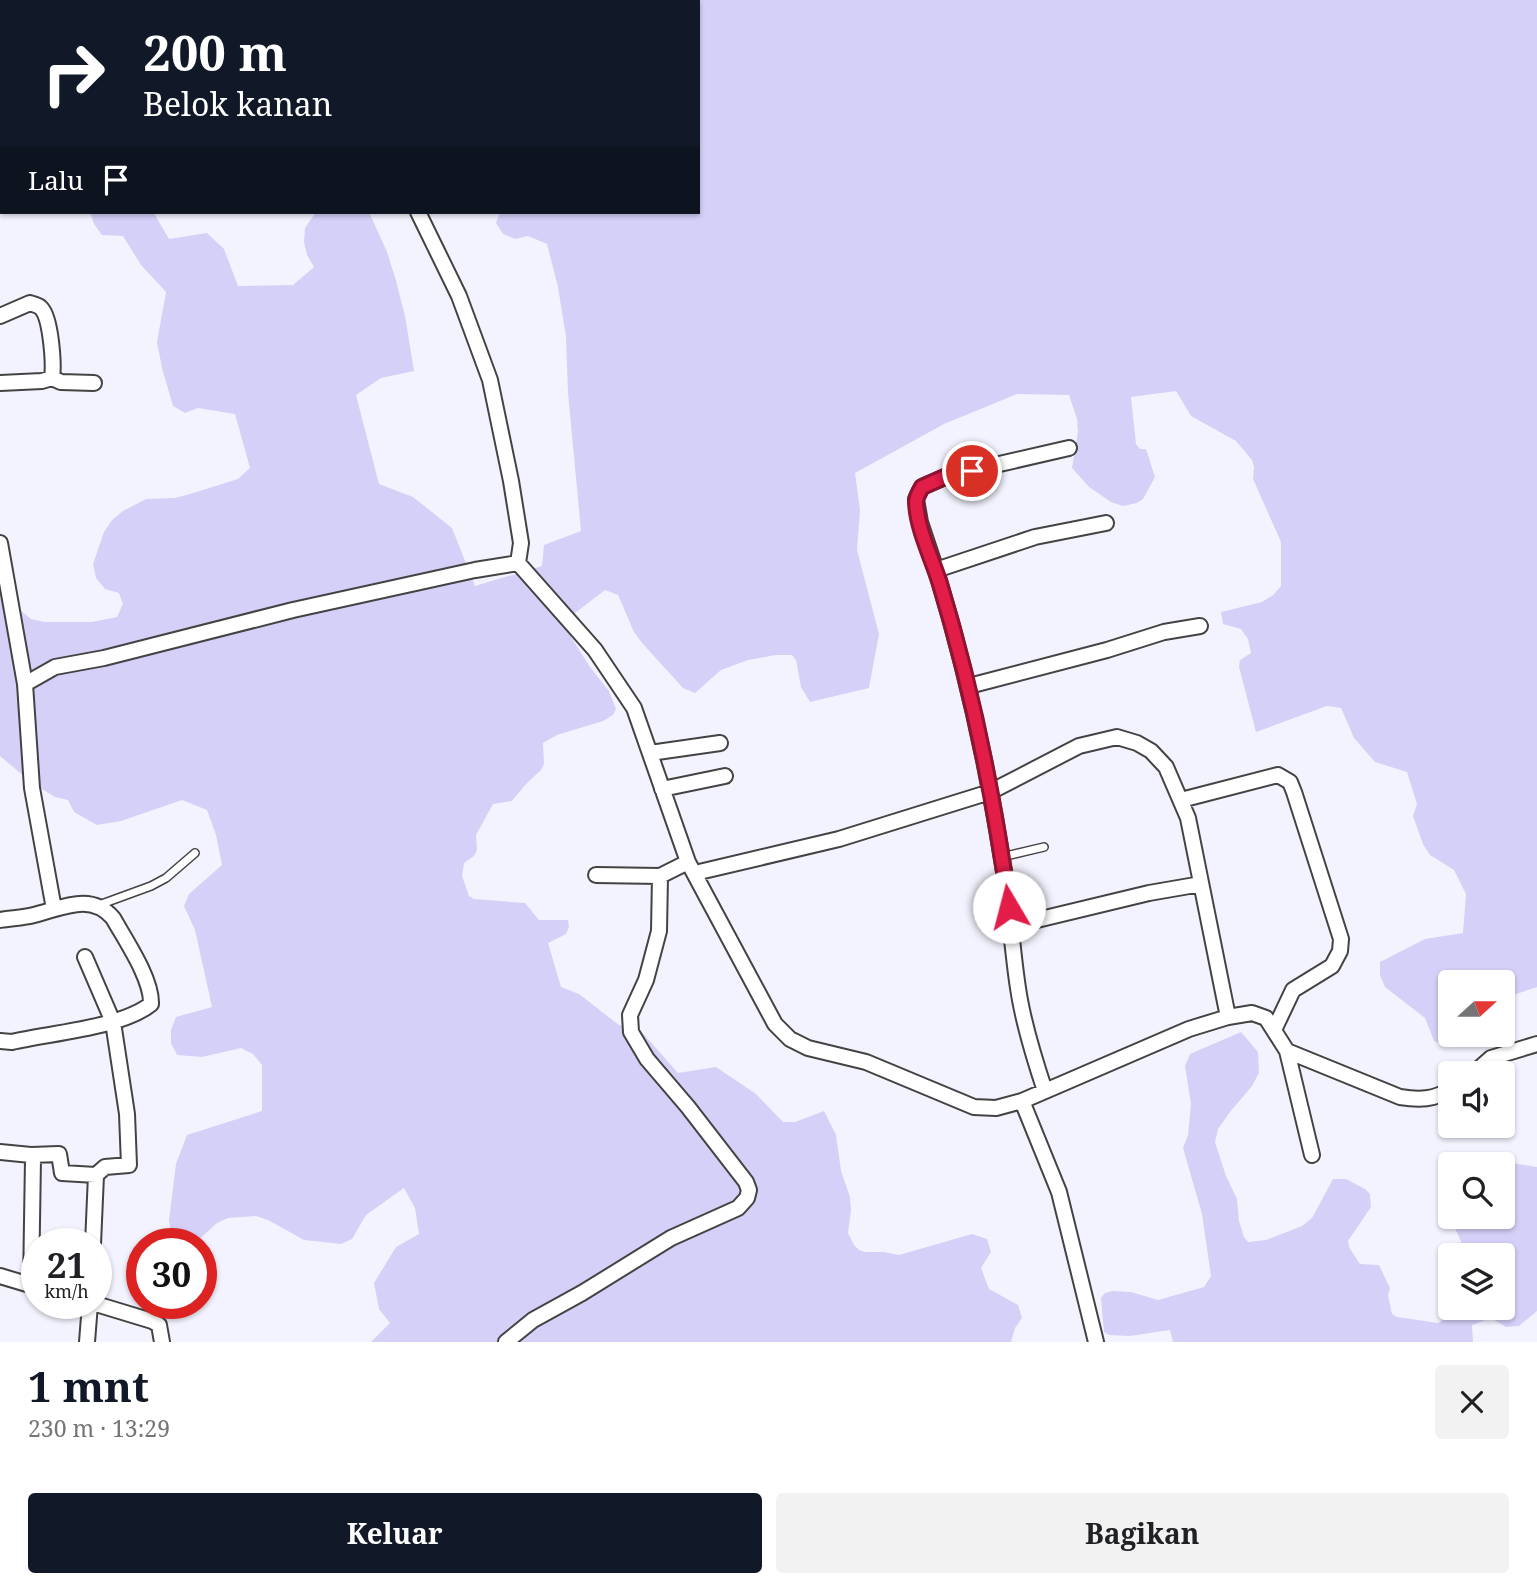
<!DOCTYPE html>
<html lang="id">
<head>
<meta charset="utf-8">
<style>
  body { margin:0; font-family:"Noto Serif",serif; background:#f2f2f2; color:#202124; height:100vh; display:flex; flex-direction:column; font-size:26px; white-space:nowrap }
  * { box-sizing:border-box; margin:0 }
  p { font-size:23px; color:#757577 }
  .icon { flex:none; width:38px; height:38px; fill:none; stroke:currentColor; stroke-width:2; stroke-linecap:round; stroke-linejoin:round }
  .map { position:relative; height:1342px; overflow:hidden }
  .drawer { display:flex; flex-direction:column; background:#fff; flex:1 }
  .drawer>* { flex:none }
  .hud { position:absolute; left:0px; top:0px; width:700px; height:214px; box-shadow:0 2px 5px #0004; background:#111827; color:#fff; overflow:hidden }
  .needle { width:46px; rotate:69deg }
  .fabs { position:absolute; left:1438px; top:970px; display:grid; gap:14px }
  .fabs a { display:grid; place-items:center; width:77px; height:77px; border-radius:7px; background:#fff; box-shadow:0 2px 5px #0004; font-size:35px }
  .speed { position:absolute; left:21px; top:1228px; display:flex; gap:14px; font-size:35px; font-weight:700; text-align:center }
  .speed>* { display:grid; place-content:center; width:91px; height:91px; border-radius:50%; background:#fff; box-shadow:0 2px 5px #0004; line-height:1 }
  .speed small { font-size:18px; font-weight:400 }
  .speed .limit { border:10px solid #d22; background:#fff; color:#111 }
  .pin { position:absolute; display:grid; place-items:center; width:60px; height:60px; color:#fff; margin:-30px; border:4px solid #fff; border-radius:50%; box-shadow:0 2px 7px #0007 }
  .me { position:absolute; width:77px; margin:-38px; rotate:352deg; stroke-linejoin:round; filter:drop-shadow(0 0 5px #0008) }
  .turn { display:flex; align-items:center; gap:24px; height:147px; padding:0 28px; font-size:32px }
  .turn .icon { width:91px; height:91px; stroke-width:2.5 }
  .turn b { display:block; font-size:49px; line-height:60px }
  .then { display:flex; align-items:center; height:66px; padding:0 28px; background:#0003; gap:14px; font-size:26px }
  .round { display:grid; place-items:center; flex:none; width:74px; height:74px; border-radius:7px; background:#f2f2f2 }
  .summary { display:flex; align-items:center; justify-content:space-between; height:119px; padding:0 28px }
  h1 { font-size:42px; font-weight:700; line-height:52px; color:#111827 }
  .action { display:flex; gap:14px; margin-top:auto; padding:14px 28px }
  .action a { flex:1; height:80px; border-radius:7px; background:#111827; color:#fff; font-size:28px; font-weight:700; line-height:80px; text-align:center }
  .action a+a { background:#f2f2f2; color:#202124 }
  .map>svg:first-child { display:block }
  .farmland { fill:#d5d0f8 }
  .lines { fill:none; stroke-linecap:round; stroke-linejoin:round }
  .lane-casing { stroke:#434343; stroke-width:10 }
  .street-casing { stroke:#434343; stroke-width:18 }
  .lane { stroke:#fff; stroke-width:7 }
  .street { stroke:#fff; stroke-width:14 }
  .route-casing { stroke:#92132f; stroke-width:18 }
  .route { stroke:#e11d48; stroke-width:12 }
</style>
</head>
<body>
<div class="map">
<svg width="1537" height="1342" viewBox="0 0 1537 1342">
  <rect width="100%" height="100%" fill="#f3f3ff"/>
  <path class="farmland" d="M0,0h253l-251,2 -2,131z
    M473,0h1064v987l-27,9 -7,8v-22h-52v52h8l-13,12 -12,-5 -9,-23 -40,-31 -5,-12v-13l45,-23 38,-6 3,-39 -12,-24 -24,-15 -7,-11 -10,-28 4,-12 -10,-32 -32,-10 -21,-24 -13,-30 -14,-2 -71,26 -17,-65 1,-7 11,-7 -3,-14 -7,-10 -18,-5 -2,-12 41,-10 11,-7 8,-9v-44l-28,-63 1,-12 -2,-7 -16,-19 -45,-25 -15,-25 -45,6 5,47 4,5h6l9,28 -12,22 -6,4 -14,3 -12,-4 -22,-15 -17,-19 6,-36 -1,-13 -8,-24 -52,-1 -73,30 -89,49 5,37 -3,40 22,84 -10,54 -59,14 -9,-15 -5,-27 -4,-5h-16l-28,5 -27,10 -26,23 -12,-5 -41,-45 -8,-11 -16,-37 -13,-5 -43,33 28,44 19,24 7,18 -3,6 -10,6 -46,14 -14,8 1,21 -3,6 -15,14 -14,17 -19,3 -17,31 1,15 -3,6 -10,7 -2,13 7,20 5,3 51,4 14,17h29l1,7 -3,7 -18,9 13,44 18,7 40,31 21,5 38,43 38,-6 40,27 27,28h12l29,-11 12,24 5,36 9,26 1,14 -3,22 6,12 5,5 6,2h19l15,3 73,-21 15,5 4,13 -10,16 8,21 29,16 4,13 -7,10 -4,14h-640l19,-19 -11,-14 -5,-26 22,-36 23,-13 -4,-26 -11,-20 -38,27 -14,24 -11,5 -37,-4 -36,-20 -12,-4 -28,2 -11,5 -23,21h-16l-7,-11 -2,-13 7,-56 11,-29 75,-24v-46l-9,-11 -12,-6 -39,9 -25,-2 -6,-12v-13l5,-13 36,-10 -17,-77 -11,-24 5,-12 33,-29 -6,-30 -9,-25 -25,-10 -61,21 -24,4 -23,-13 -6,-12 -13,-3 -23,-14 -32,-27v-166l1,5 30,24 13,3h48l25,-5 6,-13 -4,-11 -14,-4 -9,-11 -3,-14 11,-32 8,-12 11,-9 23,-12 29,-1 15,-4 48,-15 12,-11 -15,-54 -37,-6 -13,5 -12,-7 -11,-38 -5,-26 9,-50 -25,-27 -18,-29 -21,-1 -8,-11 -4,-12h66l-1,3 14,24 38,-6 17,16 14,37 55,-1 21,-18 -7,-12 -3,-13 1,-14 11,-16h53l18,40 8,25 10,39 9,55 -33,7 -25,17 23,89 34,13 39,31 23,58 67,-20 2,-21 37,-14 -13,-138 -2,-56 -8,-50 -11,-43 -19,-8 -13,3 -12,-5 -7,-11 4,-11h198v-210h-233z
    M1241,1032l17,20 1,21 -7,13 -22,26 -12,17 -3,13 11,34 11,23 2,22 5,16 4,5 18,-2 36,-14 10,-8 21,-39h13l19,10 5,5 1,13 -23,34 1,6 11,17 19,1 11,23 -2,7 4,19 5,3 41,6 11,-7 4,-9h50v-52h-36l-21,-47 1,-13 4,-5v26h52v-48l9,-5 25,4v144l-18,15 -13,1 -15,-9 -19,7 1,17h-300l-3,-12 -40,6 -21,-1 -5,-3 -3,-34 4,-5 7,-2 19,1 27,8 46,-13 7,-11 -9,-62 -19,-66 5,-13 3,-31 -6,-38 5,-12z"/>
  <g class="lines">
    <g class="lane-casing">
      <path id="lane" d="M1002,857l42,-10
        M99,905l52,-19 15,-8 29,-25"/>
    </g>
    <g class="street-casing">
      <path id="street" d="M340,0l1,2
        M118,2l1,-2
        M0,29h2
        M418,212l41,84 31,84 21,101 10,62 -3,20 77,87 39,58 54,154 87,162 15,15 18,9 58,14 108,45 22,1 26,-7 167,-72 39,-12 24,-4 14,5 21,33 113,46c19,3 34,3 51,-8
        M0,316l30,-13c5,2 8,2 11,5 10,10 13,56 11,70
        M0,383l42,-2 10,-3 9,4 33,1
        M1069,448l-122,28 -25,11 -6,12 4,23 16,48 99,-33 71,-14
        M0,543l25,141
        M936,570c30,99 52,199 68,301 6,39 8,78 14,117 5,35 16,70 27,103
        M969,686l138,-36 57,-18 36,-6
        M650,753l70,-10
        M662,789l63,-13
        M1181,800l97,-25 12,7 4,10 47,147 -1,12 -8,15 -39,24 -19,40
        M695,873l144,-34 151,-47 89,-46 38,-9 20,6 14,8 15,16 22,51 40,199
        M596,875l64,1 28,-14
        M54,909l-22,-121 -7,-104 30,-17 49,-9 189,-48 182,-40 43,-7
        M0,920c11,-2 23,-2 34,-5 28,-7 57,-23 79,3 13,23 39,61 38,86 -30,24 -101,29 -139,38l-12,-1
        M1012,926l137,-33 52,-9
        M1287,1051l25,104
        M1474,1073l17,-15 46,-14
        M1022,1101l37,91 37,150
        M0,1152l31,3 2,4 -2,126
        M31,1155l28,-1 3,19 34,2 9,-8 24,-2 -2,-51 -14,-92 -28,-65
        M93,1244l3,-69
        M0,1276l37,11
        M96,1304l56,17 7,4 3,17
        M87,1342l3,-38
        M506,1342l27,-22 49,-27 89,-55 67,-30 9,-10 2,-8 -3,-8 -58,-75 -41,-48 -16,-27 -1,-17 16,-35 13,-49 1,-55"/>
    </g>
    <use href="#lane" class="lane"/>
    <use href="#street" class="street"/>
  </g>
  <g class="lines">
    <g class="route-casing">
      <path id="route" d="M972,471l-25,5 -25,11c-3,5 -6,10 -6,15 1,27 16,56 24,82 32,105 54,213 69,323"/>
    </g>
    <use href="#route" class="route"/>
  </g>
</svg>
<div class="fabs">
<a><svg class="needle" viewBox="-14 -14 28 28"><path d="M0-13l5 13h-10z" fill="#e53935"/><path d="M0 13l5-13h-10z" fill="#757577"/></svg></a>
<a><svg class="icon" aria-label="sound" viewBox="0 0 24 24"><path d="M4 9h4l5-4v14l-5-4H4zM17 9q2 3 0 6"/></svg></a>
<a><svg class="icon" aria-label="search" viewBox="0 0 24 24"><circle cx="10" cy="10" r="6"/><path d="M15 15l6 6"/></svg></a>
<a><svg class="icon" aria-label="layers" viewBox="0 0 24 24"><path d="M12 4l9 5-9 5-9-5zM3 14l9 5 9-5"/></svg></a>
</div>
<div class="speed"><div>21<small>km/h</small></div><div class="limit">30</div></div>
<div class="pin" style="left:972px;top:471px;background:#d93025"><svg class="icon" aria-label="arrive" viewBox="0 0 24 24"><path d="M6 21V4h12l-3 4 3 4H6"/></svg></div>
<svg class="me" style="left:1009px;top:907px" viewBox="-20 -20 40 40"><circle r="19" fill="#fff"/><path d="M0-13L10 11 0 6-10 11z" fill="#e11d48"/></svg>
<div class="hud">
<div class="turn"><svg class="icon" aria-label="right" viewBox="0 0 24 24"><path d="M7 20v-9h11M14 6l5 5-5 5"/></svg><div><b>200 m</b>Belok kanan</div></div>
<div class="then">Lalu<svg class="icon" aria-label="arrive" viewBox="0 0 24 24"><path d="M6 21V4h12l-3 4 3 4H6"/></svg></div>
</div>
</div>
<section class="drawer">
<div class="summary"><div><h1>1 mnt</h1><p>230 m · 13:29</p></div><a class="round"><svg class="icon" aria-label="close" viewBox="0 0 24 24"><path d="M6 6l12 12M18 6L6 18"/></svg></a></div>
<div class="action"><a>Keluar</a><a>Bagikan</a></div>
</section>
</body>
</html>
